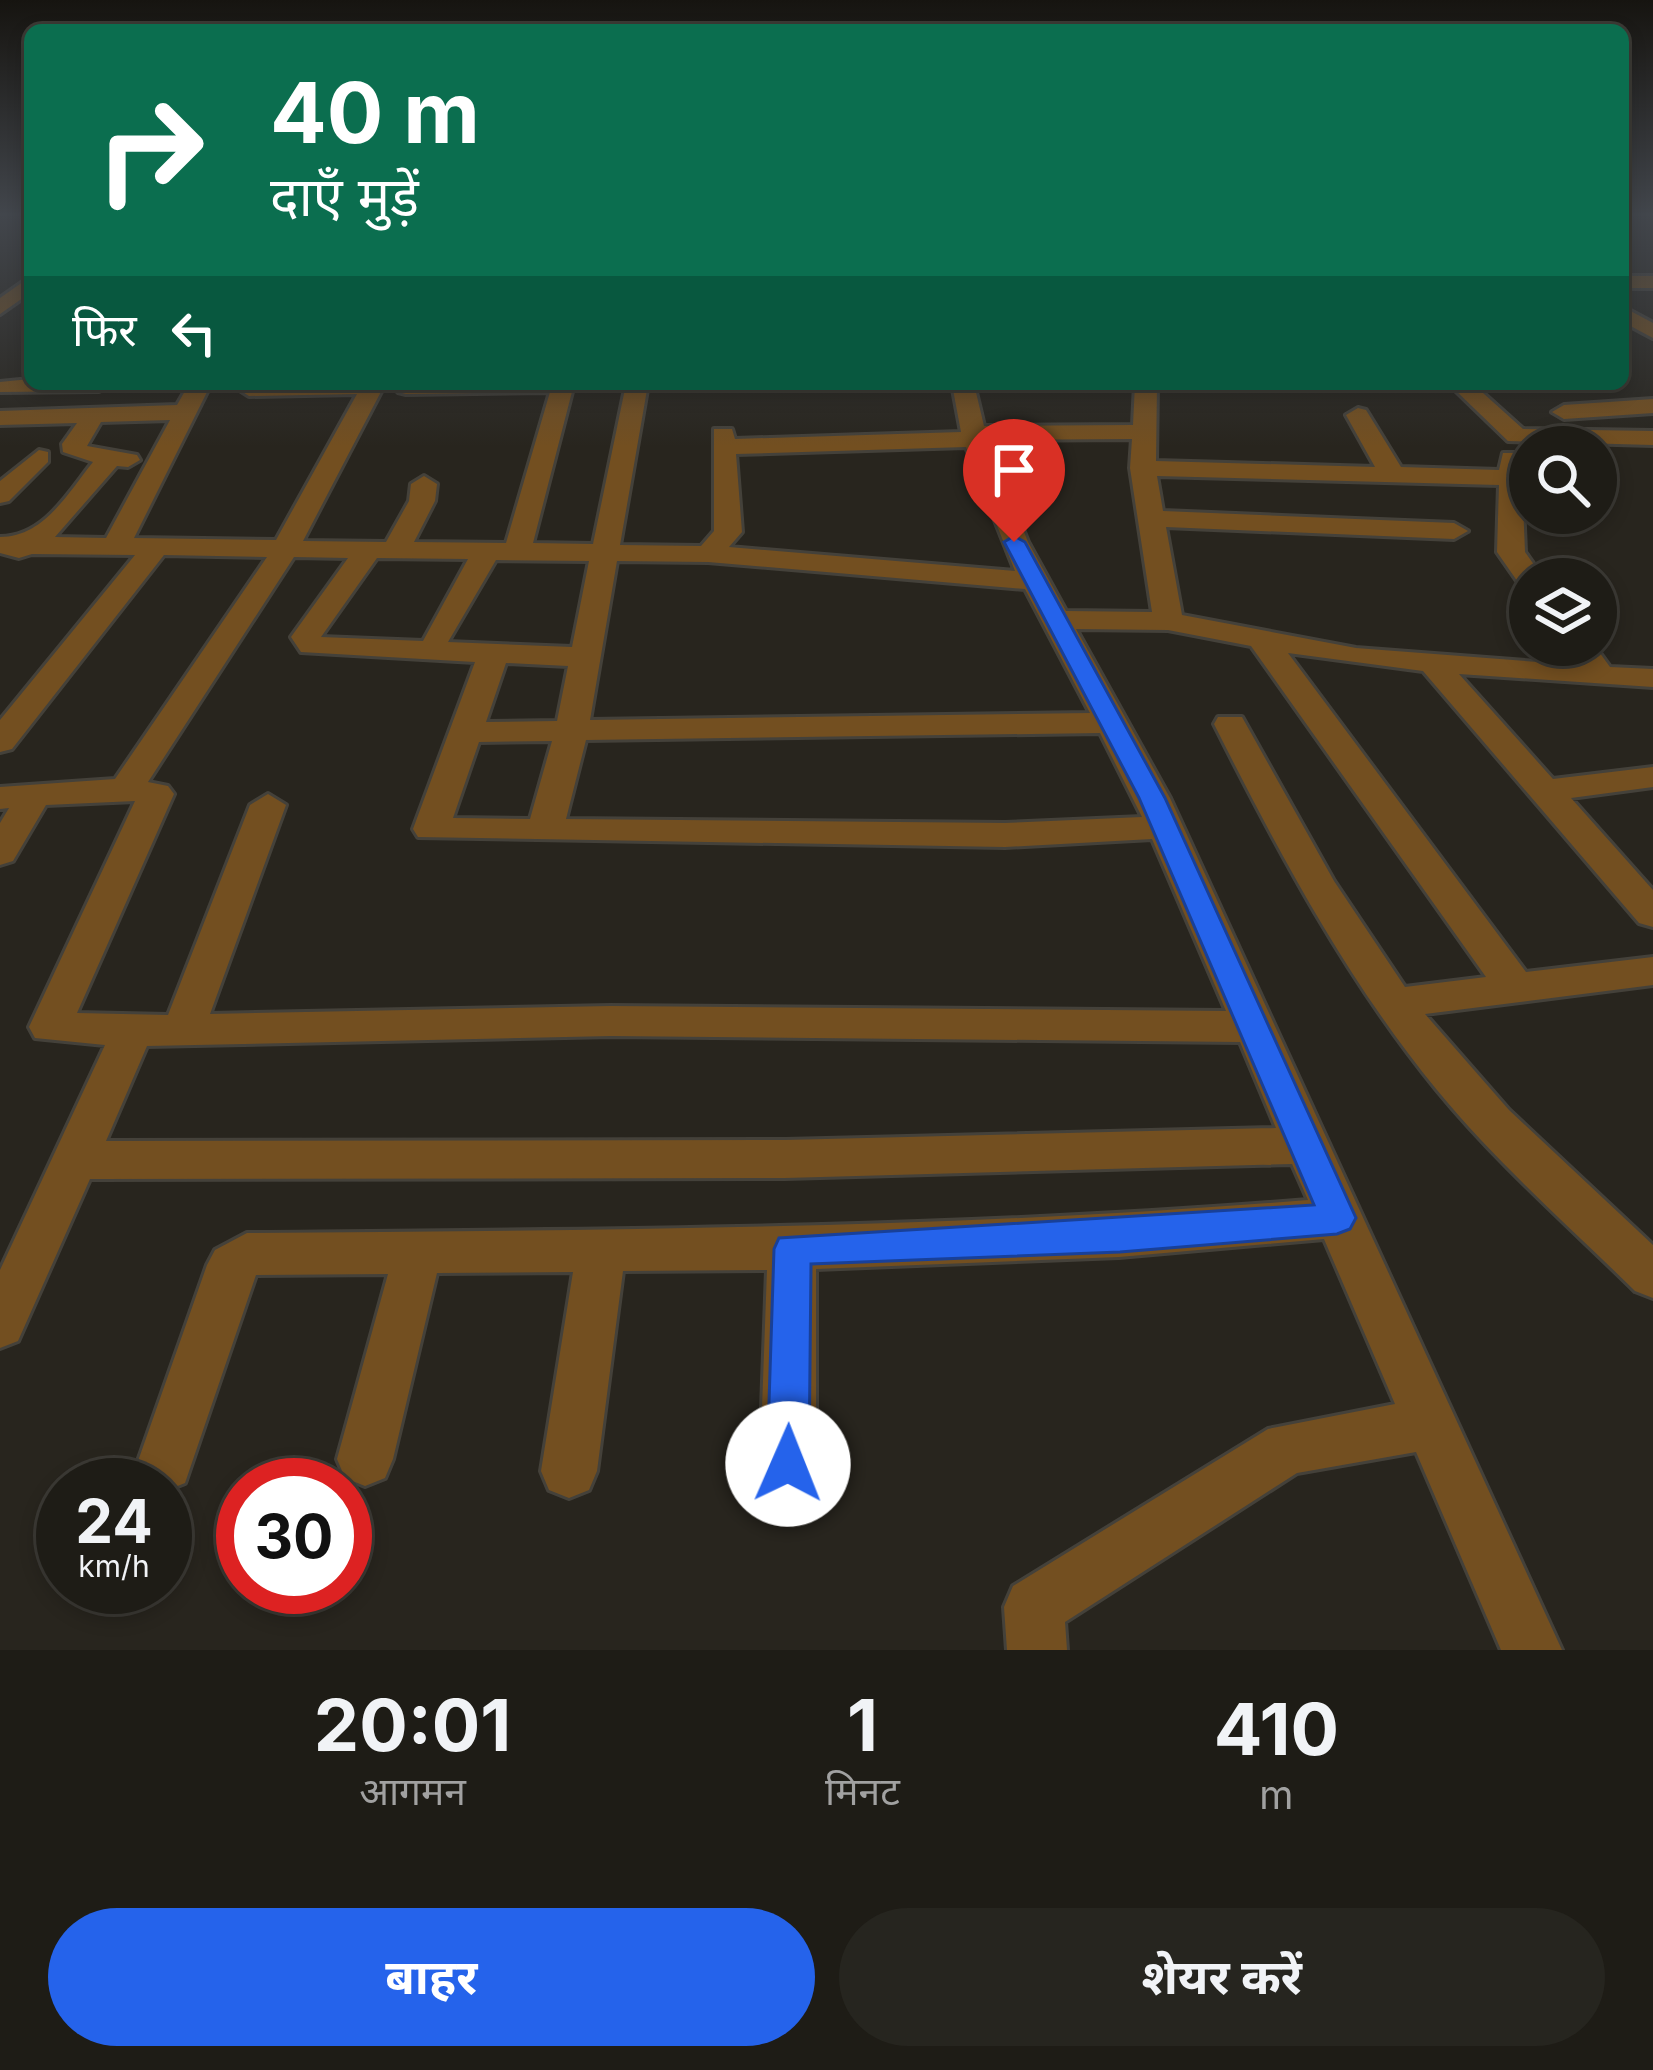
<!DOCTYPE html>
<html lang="hi">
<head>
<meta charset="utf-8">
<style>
  body { margin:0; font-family:Inter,"Noto Sans Devanagari",sans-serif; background:#26251f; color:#f1f3f6; height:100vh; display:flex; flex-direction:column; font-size:45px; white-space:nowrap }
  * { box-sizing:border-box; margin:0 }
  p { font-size:39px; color:#a1a1a1 }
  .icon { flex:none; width:66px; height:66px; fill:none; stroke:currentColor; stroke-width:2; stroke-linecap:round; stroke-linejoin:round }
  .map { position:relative; height:1650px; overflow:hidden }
  .details { display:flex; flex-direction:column; background:#1e1c16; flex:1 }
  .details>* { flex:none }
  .top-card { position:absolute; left:24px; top:24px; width:1605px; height:366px; border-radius:18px; box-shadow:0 6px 18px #0003,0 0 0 3px #3c3a35; background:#0b6e4f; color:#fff; overflow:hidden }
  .buttons { position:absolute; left:1509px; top:426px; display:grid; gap:24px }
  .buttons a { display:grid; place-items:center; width:108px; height:108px; border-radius:50%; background:#1e1c16; box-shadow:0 6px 18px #0003,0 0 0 3px #3c3a35; font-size:60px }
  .speed { position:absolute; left:36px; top:1458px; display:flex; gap:24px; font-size:60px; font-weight:700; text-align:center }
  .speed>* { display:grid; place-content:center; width:156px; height:156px; border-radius:50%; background:#1e1c16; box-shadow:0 6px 18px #0003,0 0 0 3px #3c3a35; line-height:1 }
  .speed small { font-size:30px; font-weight:400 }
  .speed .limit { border:18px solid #d22; background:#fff; color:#111 }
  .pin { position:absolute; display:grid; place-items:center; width:102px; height:102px; color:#fff; margin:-123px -51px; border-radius:50% 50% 50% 0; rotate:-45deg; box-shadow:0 0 12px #0007 }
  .pin .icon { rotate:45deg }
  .me { position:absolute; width:132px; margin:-66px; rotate:1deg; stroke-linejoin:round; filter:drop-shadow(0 0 9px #0008) }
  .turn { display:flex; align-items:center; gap:42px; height:252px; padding:0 48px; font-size:54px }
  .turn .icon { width:156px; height:156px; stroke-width:2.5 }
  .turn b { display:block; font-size:84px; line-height:102px }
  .then { display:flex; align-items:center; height:114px; padding:0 48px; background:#0003; gap:24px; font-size:45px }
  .eta { display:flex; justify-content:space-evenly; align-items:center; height:204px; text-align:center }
  .eta b { font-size:72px; font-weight:700; line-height:84px }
  .primary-button { display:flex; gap:24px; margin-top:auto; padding:24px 48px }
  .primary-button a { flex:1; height:138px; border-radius:72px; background:#2563eb; color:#fff; font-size:48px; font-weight:700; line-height:138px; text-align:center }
  .primary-button a+a { background:#26251f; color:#f1f3f6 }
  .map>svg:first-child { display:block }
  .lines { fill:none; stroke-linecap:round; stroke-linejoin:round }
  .minor-casing { stroke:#44413a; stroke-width:6 }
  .minor { fill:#734f20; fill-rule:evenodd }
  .route { fill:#2563eb; stroke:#184099; stroke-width:3 }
</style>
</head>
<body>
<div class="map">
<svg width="1653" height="1650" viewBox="0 0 1653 1650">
  <rect width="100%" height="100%" fill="#28251e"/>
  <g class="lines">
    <g class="minor-casing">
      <path id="minor" d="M1623,276h30v12h-30z
        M30,277v16l-30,21v-16z
        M1623,307l30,16v15l-30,-16z
        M30,379v5h80l-11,7 -99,1v-10z
        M189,384h22l-77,154 142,2 81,-146 -108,2 -11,-7 4,-5h143l-82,157 83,1 23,-41 2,-17 13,-8 13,8 -2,17 -21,41 92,1 44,-151 -144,2 -8,-2 -1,-8h177l-41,159 60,1 33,-160h22l-28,161 81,1 13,-15v-102h18l3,10 226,-7 -9,-48h22l10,42 149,-1 2,-41h22l-1,77 219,6 -29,-52 12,-7 8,2 35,57 98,3 4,-17h18l4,99 19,27h-14v9l-10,-3 -23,-33 2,-67 -342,-9 6,35 291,12 14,8 -14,8 -288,-12 16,88 174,33 221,17 -14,-20h31l16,22 43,2v18l-194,-13 94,105 100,-12v20l-82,11 82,92v37l-14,-4 -216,-252 -135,-18 238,319 127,-15v28l-228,29 84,96 144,135v53l-18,-7c-67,-66 -138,-128 -198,-201 -91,-111 -159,-239 -223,-366l4,-7h24l92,164 71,106 81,-10 -235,-331 -83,-16 -92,-1 94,169 392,852h-61l-85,-198 -119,21 -232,149 2,28h-60l-3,-43 9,-21 255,-157 127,-25 -71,-165 -205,18 -303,12v195l-8,19 -20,8 -20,-8 -8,-19 7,-194 -144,1 -26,200 -8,19 -20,8 -20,-8 -8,-19 32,-199 -136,1 -44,186 -8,19 -20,8 -20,-8 -8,-19 51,-185 -132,1 -71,208 -20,8v-6l-20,-2 -8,-19 70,-199 8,-15 32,-17c354,-3 707,-4 1061,-33l-16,-36 -507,14 -695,1 -72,162 -18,7v-78l105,-225 -70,-7 -6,-11 106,-226 -89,4 -33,56 -13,4v-42l9,-15 -9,1v-22l115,-8 152,-222 -103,-2 -152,194 -12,3v-32l135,-165 -103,-1 -13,4 -19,-5v-16c44,0 68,-44 93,-75l-30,-10 -1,-8 15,-21 -77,2v-14l177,-6zM170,420l-64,118 -51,-1 62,-71 11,1 12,-7 -3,-5 -50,-9 14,-24zM1132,439l-2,29 22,144 -86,-1 -38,-69 -40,-102zM966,447l49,124 -286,-24 13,-15 -6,-78zM294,557l54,1 -57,79 10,15 174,10 -62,167 5,8 587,10 147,-8 74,172 -615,-5 -401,8 76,-209 -18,-11 -18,11 -82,210 -91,-2 97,-219 -6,-8 -20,-4zM377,558l91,1 -45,82 -102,-4zM496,560l93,1 -17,86 -124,-5zM617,561l91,1 317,27 65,124 -500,7zM506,663l62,3 -11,55 -71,1zM1100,733l42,84 -137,6 -439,-4 20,-79zM552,741l-22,78 -77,-1 26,-76zM611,1036l629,6 36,86 -491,12 -679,1 41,-95z
        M1449,384h24l50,45 130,2v14l-145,-4z
        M1653,399v14l-89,6 -12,-7 12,-7z
        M39,450l9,2v10l-39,39 -9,2v-22z"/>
    </g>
    <use href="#minor" class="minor"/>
  </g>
  <linearGradient id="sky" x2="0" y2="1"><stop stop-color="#161410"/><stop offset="0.48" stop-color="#42464c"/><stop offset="1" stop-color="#42464c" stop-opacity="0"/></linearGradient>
  <rect width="1653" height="447" fill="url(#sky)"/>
  <path class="route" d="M1014,536l11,6 140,256 191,420 -6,11 -13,5 -217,18 -309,12 -2,200 -6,14 -15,6 -15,-6 -6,-14 7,-215 5,-11 535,-33 -175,-407 -135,-256z"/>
</svg>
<div class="buttons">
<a><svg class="icon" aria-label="search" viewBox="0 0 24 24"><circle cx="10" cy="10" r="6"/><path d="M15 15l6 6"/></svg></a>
<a><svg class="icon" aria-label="layers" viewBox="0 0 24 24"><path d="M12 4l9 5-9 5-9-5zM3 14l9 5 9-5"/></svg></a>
</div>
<div class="speed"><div>24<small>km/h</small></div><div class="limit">30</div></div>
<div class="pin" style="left:1014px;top:542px;background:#d93025"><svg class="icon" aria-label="arrive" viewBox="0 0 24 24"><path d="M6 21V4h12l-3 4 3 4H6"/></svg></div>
<svg class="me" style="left:788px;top:1464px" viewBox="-20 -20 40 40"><circle r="19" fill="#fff"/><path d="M0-13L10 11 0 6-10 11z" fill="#2563eb"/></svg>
<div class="top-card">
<div class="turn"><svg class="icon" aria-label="right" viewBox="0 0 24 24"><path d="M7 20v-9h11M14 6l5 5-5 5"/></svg><div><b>40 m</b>दाएँ मुड़ें</div></div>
<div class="then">फिर<svg class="icon" aria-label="left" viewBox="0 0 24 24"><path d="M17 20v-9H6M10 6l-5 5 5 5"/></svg></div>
</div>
</div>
<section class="details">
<div class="eta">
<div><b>20:01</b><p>आगमन</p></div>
<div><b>1</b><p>मिनट</p></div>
<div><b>410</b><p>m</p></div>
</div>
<div class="primary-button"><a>बाहर</a><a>शेयर करें</a></div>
</section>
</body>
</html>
